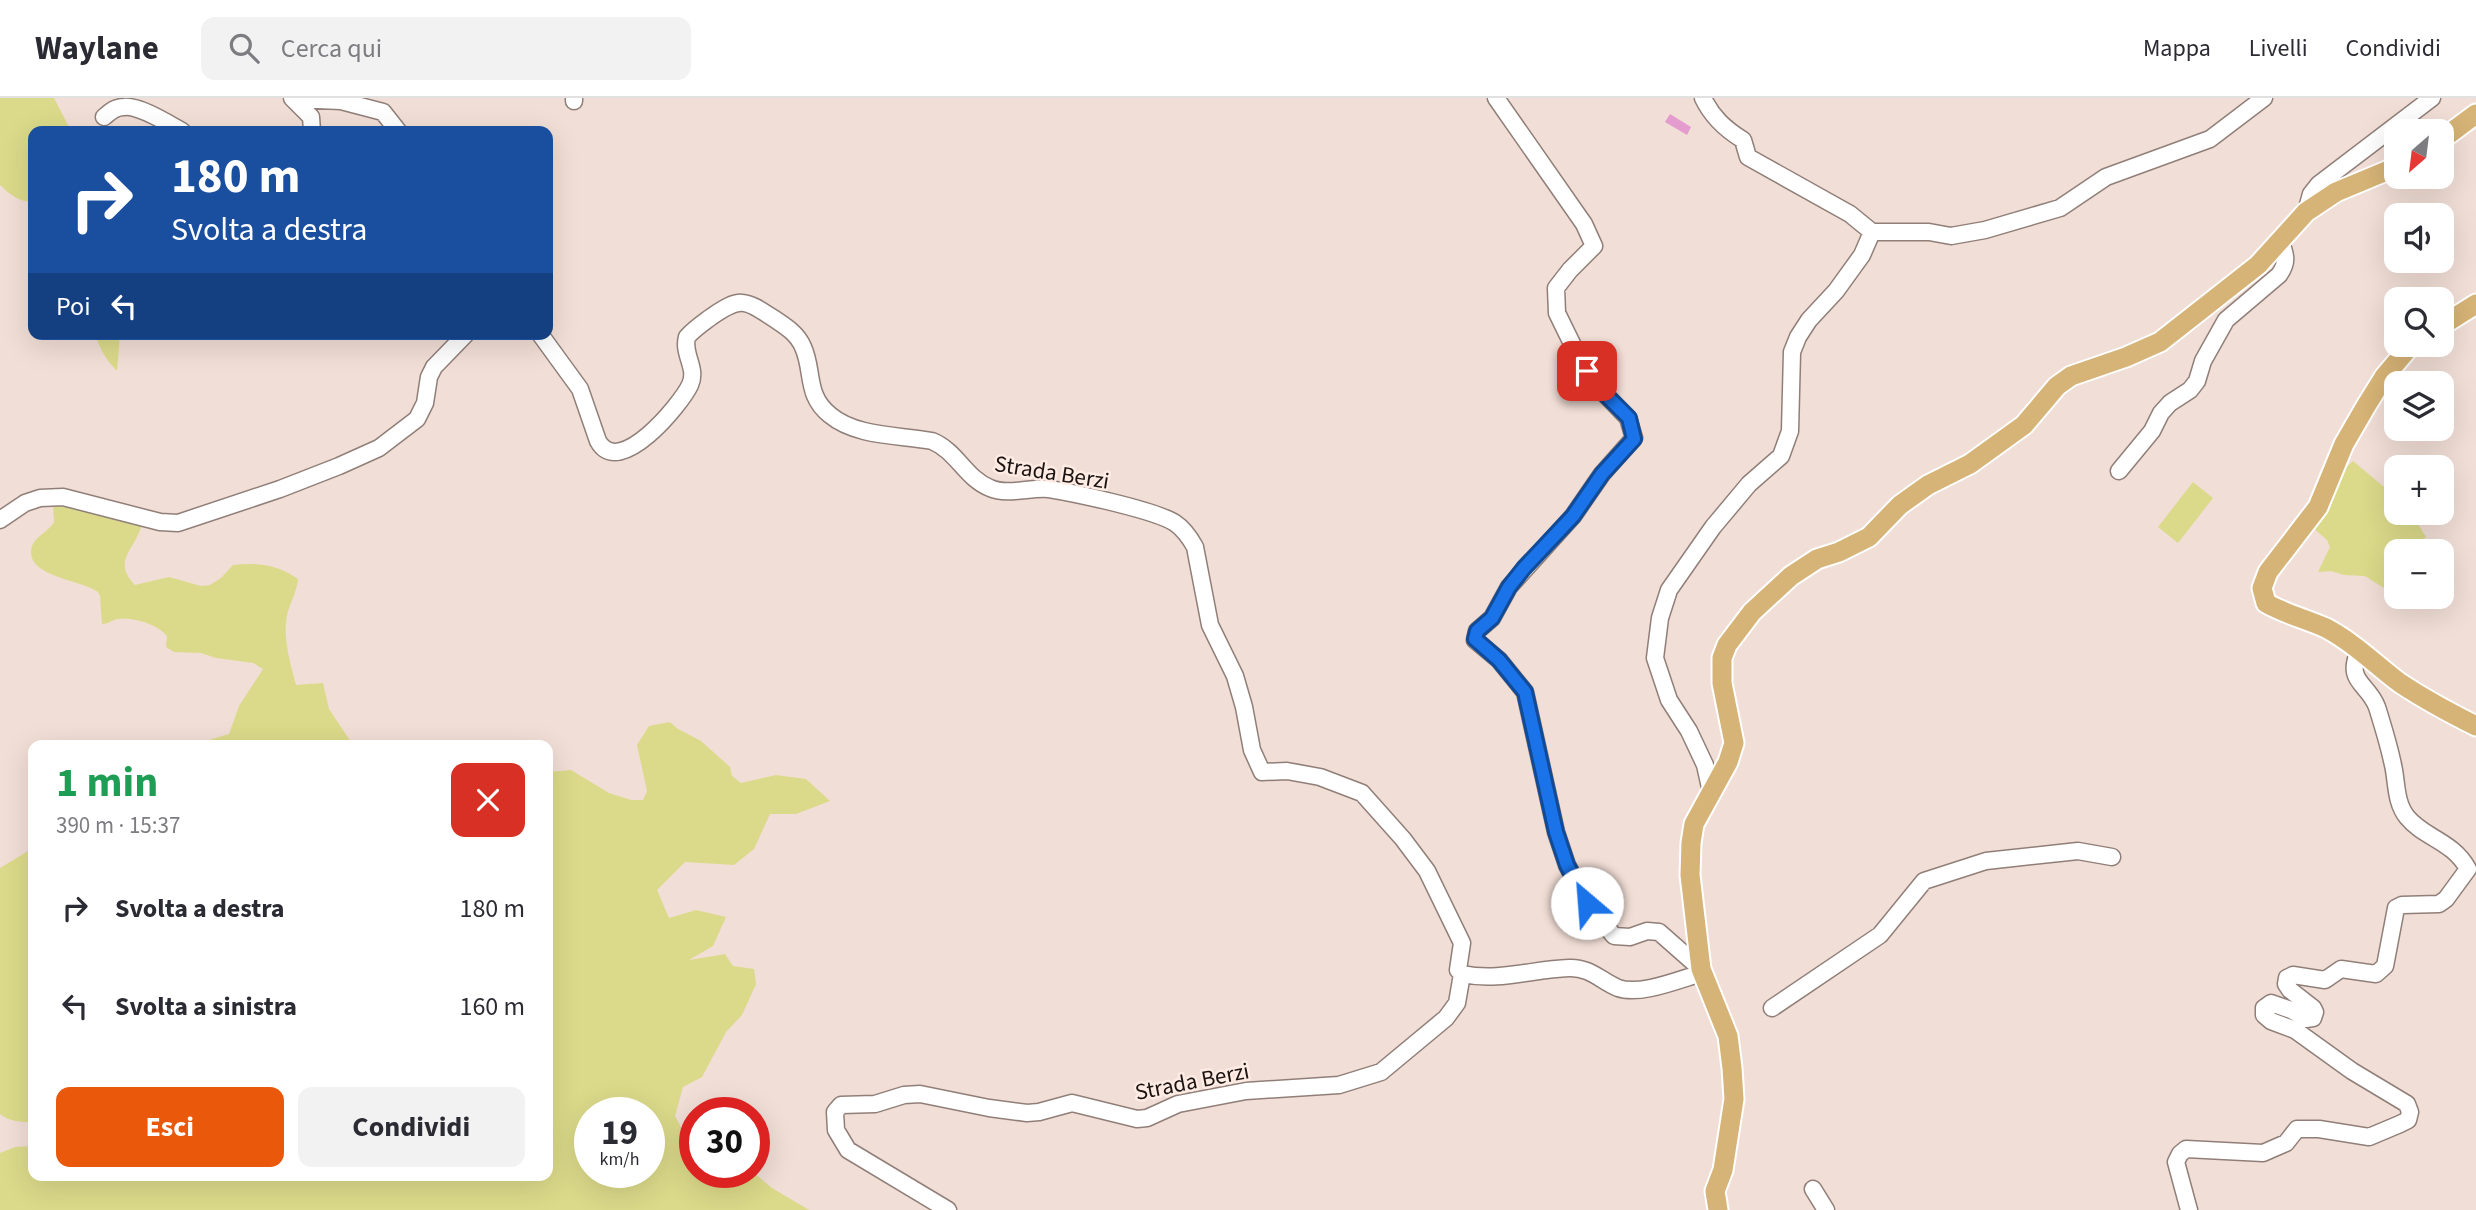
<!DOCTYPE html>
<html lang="it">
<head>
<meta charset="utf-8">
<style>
  body { margin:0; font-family:"Source Sans 3",sans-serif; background:#f2f2f3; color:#2b2b33; height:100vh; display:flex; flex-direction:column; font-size:26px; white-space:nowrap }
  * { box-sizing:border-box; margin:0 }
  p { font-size:23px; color:#7c7c81 }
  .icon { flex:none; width:38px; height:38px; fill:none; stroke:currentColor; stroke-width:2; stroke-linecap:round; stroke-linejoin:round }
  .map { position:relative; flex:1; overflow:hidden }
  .sheet { position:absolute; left:28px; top:642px; width:525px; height:441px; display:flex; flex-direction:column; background:#fff; border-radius:14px; box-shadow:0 7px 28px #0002 }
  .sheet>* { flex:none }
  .guide { position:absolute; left:28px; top:28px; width:525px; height:214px; border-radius:14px; box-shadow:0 7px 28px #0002; background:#1a4fa0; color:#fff; overflow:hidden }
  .needle { width:46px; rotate:208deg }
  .tools { position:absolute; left:2384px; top:21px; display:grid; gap:14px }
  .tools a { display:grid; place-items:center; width:70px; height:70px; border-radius:14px; background:#fff; box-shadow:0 7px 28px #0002; font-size:35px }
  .speed { position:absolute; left:574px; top:999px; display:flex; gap:14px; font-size:35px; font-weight:700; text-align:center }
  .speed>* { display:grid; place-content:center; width:91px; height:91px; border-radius:50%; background:#fff; box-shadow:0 7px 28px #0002; line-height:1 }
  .speed small { font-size:18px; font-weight:400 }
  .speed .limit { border:10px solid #d22; background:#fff; color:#111 }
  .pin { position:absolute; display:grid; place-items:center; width:60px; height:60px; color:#fff; margin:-30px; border-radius:14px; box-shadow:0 4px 10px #0006 }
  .me { position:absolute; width:77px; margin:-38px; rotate:333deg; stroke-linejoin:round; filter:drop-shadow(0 0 5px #0008) }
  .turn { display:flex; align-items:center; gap:24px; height:147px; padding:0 28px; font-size:32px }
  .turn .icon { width:91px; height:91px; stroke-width:2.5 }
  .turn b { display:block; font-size:49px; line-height:60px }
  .then { display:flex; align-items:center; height:66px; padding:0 28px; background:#0003; gap:14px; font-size:26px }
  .round { display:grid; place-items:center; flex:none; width:74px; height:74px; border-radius:14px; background:#f2f2f3 }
  .head { display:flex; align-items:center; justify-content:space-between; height:119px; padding:0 28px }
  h1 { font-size:42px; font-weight:700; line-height:52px; color:#1e9e55 }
  .primary-button { display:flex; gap:14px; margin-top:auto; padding:14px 28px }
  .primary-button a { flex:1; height:80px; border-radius:14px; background:#ea580c; color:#fff; font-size:28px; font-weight:700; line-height:80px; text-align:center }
  .primary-button a+a { background:#f2f2f3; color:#2b2b33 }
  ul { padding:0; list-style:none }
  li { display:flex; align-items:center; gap:21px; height:98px; padding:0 28px }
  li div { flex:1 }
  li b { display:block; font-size:26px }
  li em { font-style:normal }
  header { display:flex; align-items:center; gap:42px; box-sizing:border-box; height:98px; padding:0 35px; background:#fff; border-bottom:2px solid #e1e1e2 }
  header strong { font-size:33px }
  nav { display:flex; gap:38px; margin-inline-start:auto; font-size:24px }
  .search { width:490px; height:63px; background:#f2f2f3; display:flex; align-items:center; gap:18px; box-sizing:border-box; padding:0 24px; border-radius:14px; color:#7c7c81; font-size:26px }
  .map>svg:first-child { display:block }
  .green { fill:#dbda8a; fill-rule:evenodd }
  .water { fill:#e49bce }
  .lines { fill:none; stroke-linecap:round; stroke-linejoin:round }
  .minor-casing { stroke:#907f78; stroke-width:19 }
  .major-casing { stroke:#fff; stroke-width:23 }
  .minor { stroke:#fff; stroke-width:16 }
  .major { stroke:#d6b376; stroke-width:19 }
  .route-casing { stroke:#114b97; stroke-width:18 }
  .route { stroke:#1a73e8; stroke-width:12 }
  .labels { text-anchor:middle; stroke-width:5; stroke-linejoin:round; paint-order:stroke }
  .street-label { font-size:23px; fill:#1a1311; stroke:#feebe3 }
</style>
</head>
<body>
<header>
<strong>Waylane</strong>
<div class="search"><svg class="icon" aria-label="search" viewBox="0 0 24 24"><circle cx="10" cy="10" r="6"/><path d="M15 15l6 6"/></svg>Cerca qui</div>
<nav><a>Mappa</a><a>Livelli</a><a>Condividi</a></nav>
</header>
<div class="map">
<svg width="2476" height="1112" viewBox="0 0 2476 1112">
  <rect width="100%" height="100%" fill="#f1ded6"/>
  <path class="green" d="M0,0h54l17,33h-38v71c-13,0 -23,-7 -33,-17z
    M95,236h25l-3,37c-11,-11 -17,-22 -22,-37z
    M2353,363l43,36v16h15l15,24 -17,14h-13v12l-6,10 6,4v13l-4,3 -27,-17 -21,-1 -13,-4 -13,1 12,-25 -3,-7 -16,-14 26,-50z
    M2193,384l20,16 -35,45 -20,-16z
    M53,404l89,22c-6,25 -31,37 -7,61l34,-8 32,9 9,-1 11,-7 12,-13c24,-3 45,0 65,14 -1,15 -11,27 -12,44 -2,19 5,43 10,62l27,-2 6,26 24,36h-155l1,-2 30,-9 10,-28 24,-37 -10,-6 -37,-5 -15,-5 -27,-1 -8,-5 1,-11c-10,-12 -33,-19 -49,-17 -7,1 -9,5 -16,5l-2,-28 -2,-4c-17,-13 -75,-15 -66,-46 3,-9 17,-15 22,-24l-1,-16 -3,-2z
    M670,624l8,7 23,12 29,26 2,9 9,7 35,-8 30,4 24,22 -34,13h-26l-16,35 -20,16 -49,-3 -28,28 12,28 27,-8 30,7 -13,29 -24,14 36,-6 8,12 21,3 2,15 -14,31 -16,17 -24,45 -19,10 -8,29 20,38v18l59,1 18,15 37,22h-809v-57l15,-6 18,-1v30h515v-404l23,-2 38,23 22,7h12l4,-9 -10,-46 12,-19zM590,1015h59v59h-59z
    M33,750v274c-13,0 -22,0 -33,-8v-246z"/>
  <path class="water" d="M1670,16l21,13 -4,8 -22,-13z"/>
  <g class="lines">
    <g class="minor-casing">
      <path id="minor" d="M292,0l19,19 1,14
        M1496,0l88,126 10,22 -24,24 -14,18 1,25 22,45 16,26 33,34 6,20 -32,36 -29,42 -64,71 -17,31 -15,13 -2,9 24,20 26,32 31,140 11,33 20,38 27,33 16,1 17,-6 12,1 42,37
        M1703,0c9,19 22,31 40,42l5,17 102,57 22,18
        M294,1l47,2 42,11 15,19
        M574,3v-3
        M104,19c6,-5 11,-10 20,-10 15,-2 45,17 58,24
        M2306,114l5,-18 8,-10 113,-86
        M540,236l40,55 18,52c21,39 83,-37 92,-56 8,-17 -8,-31 -3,-48 7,-8 16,-14 24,-20 29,-20 33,-18 62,1 12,8 24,15 30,29 11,24 2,48 27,68 26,22 70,20 102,26 25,10 33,37 58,47 18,8 40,-1 59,1 25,4 106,21 126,34 9,6 15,15 20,24l15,78 25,51 9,31 8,43 10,22 25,-1 33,6 42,16 41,46 24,32 35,72 -4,27 4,4c37,8 71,-5 107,-6 21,-1 32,13 49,20 23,8 62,-9 84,-15
        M2119,373l33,-40 9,-18 9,-10 20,-13 7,-9 6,-20 23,-41 53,-45c9,-13 7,-19 2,-33
        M0,422l25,-17 15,-5 23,-1 97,25 18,1 102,-34 59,-23 40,-18 38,-29 8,-16 4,-26 5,-10 32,-33
        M1711,694l-6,-27 -16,-34 -20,-31 -14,-42 5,-40 9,-28 44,-63 36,-43 32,-28 9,-25 2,-79 6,-15 11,-17 27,-29 26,-36 10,-23h57l22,4 34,-6 75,-22 46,-31 104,-38 54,-41
        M1772,910l108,-73 44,-54 62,-20 92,-10 34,6
        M1813,1091l13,21
        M948,1112l-100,-60 -12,-20 -1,-18 6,-7 34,-1 29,-9 16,-1 69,14 38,5 12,-1 33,-9 65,16 10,-1 31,-14 68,-13 93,-6 42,-13 65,-54 11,-15 5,-29
        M2189,1112l-13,-48 4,-8 6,-5 77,4 23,-10 11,-14h22l50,8 31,-13 8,-4 2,-8 -3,-8 -55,-33 -57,-41 -24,-9 -7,-6v-7l7,-5 20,7 15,9 7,-1 2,-6 -2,-4 -23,-18 -4,-6 1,-6 6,-3 32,5 16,-11 35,5 9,-8 11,-58 6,-3 37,-1 7,-5 22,-30c-15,-28 -44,-31 -61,-52 -12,-15 -10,-35 -14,-52 -4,-19 -10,-39 -16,-58 -9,-24 -32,-25 -18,-56"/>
    </g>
    <g class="major-casing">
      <path id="major" d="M2441,42l35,-26
        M2441,228l35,-22
        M2411,247l-27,32 -18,29 -22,38 -26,63 -50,65 -6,16 4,15c19,11 40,16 60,25 27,14 50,37 74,55 24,16 50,30 76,43
        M1718,1112l-3,-19 8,-21 11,-71 -2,-31 -4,-32 -27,-67 -11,-94 1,-32 3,-19 34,-62 6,-19 -12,-60v-25l5,-13 25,-33 39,-36 26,-17 22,-7 30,-15 31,-32 28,-20 42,-21 54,-39 33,-39 14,-10 55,-19 34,-15 98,-77 48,-53 30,-20 60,-25"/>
    </g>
    <use href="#minor" class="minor"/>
    <use href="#major" class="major"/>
  </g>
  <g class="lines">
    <g class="route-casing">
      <path id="route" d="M1587,805l-20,-38 -11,-33 -31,-140 -26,-32 -24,-21 2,-8 15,-13 17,-31 15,-19 49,-52 29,-42 32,-35 -5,-21 -34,-34 -8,-13"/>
    </g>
    <use href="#route" class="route"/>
  </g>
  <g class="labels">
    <g class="street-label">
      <text transform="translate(1052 374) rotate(9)" y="8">Strada Berzi</text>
      <text transform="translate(1192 983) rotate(-11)" y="8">Strada Berzi</text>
    </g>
  </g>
</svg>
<div class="tools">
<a><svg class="needle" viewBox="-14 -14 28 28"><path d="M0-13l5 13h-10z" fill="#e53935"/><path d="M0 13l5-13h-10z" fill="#7c7c81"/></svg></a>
<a><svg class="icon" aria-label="sound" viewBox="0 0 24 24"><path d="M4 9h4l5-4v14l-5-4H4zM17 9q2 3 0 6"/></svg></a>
<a><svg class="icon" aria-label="search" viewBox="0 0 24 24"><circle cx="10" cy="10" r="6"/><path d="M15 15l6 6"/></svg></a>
<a><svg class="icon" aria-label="layers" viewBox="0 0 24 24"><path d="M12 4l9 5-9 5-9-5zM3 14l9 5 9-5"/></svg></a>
<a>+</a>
<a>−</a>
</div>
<div class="speed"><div>19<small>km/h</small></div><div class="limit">30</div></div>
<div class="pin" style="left:1587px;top:273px;background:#d93025"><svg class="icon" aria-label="arrive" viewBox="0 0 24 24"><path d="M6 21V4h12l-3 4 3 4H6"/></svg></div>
<svg class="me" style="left:1587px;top:805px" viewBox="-20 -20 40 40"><circle r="19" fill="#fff"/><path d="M0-13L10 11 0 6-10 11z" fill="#1a73e8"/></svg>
<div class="guide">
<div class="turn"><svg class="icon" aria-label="right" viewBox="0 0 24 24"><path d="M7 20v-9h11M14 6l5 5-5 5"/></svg><div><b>180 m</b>Svolta a destra</div></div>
<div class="then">Poi<svg class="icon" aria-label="left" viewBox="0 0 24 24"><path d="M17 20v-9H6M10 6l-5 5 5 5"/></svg></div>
</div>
<section class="sheet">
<div class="head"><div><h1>1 min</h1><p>390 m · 15:37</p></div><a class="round" style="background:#d93025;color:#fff"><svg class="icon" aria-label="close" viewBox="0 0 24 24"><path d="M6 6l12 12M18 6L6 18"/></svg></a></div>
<ul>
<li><svg class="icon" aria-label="right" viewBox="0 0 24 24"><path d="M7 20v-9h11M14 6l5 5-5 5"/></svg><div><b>Svolta a destra</b></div><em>180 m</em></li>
<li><svg class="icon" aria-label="left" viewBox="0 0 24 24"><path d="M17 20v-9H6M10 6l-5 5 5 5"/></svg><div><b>Svolta a sinistra</b></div><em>160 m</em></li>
</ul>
<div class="primary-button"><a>Esci</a><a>Condividi</a></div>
</section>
</div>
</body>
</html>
